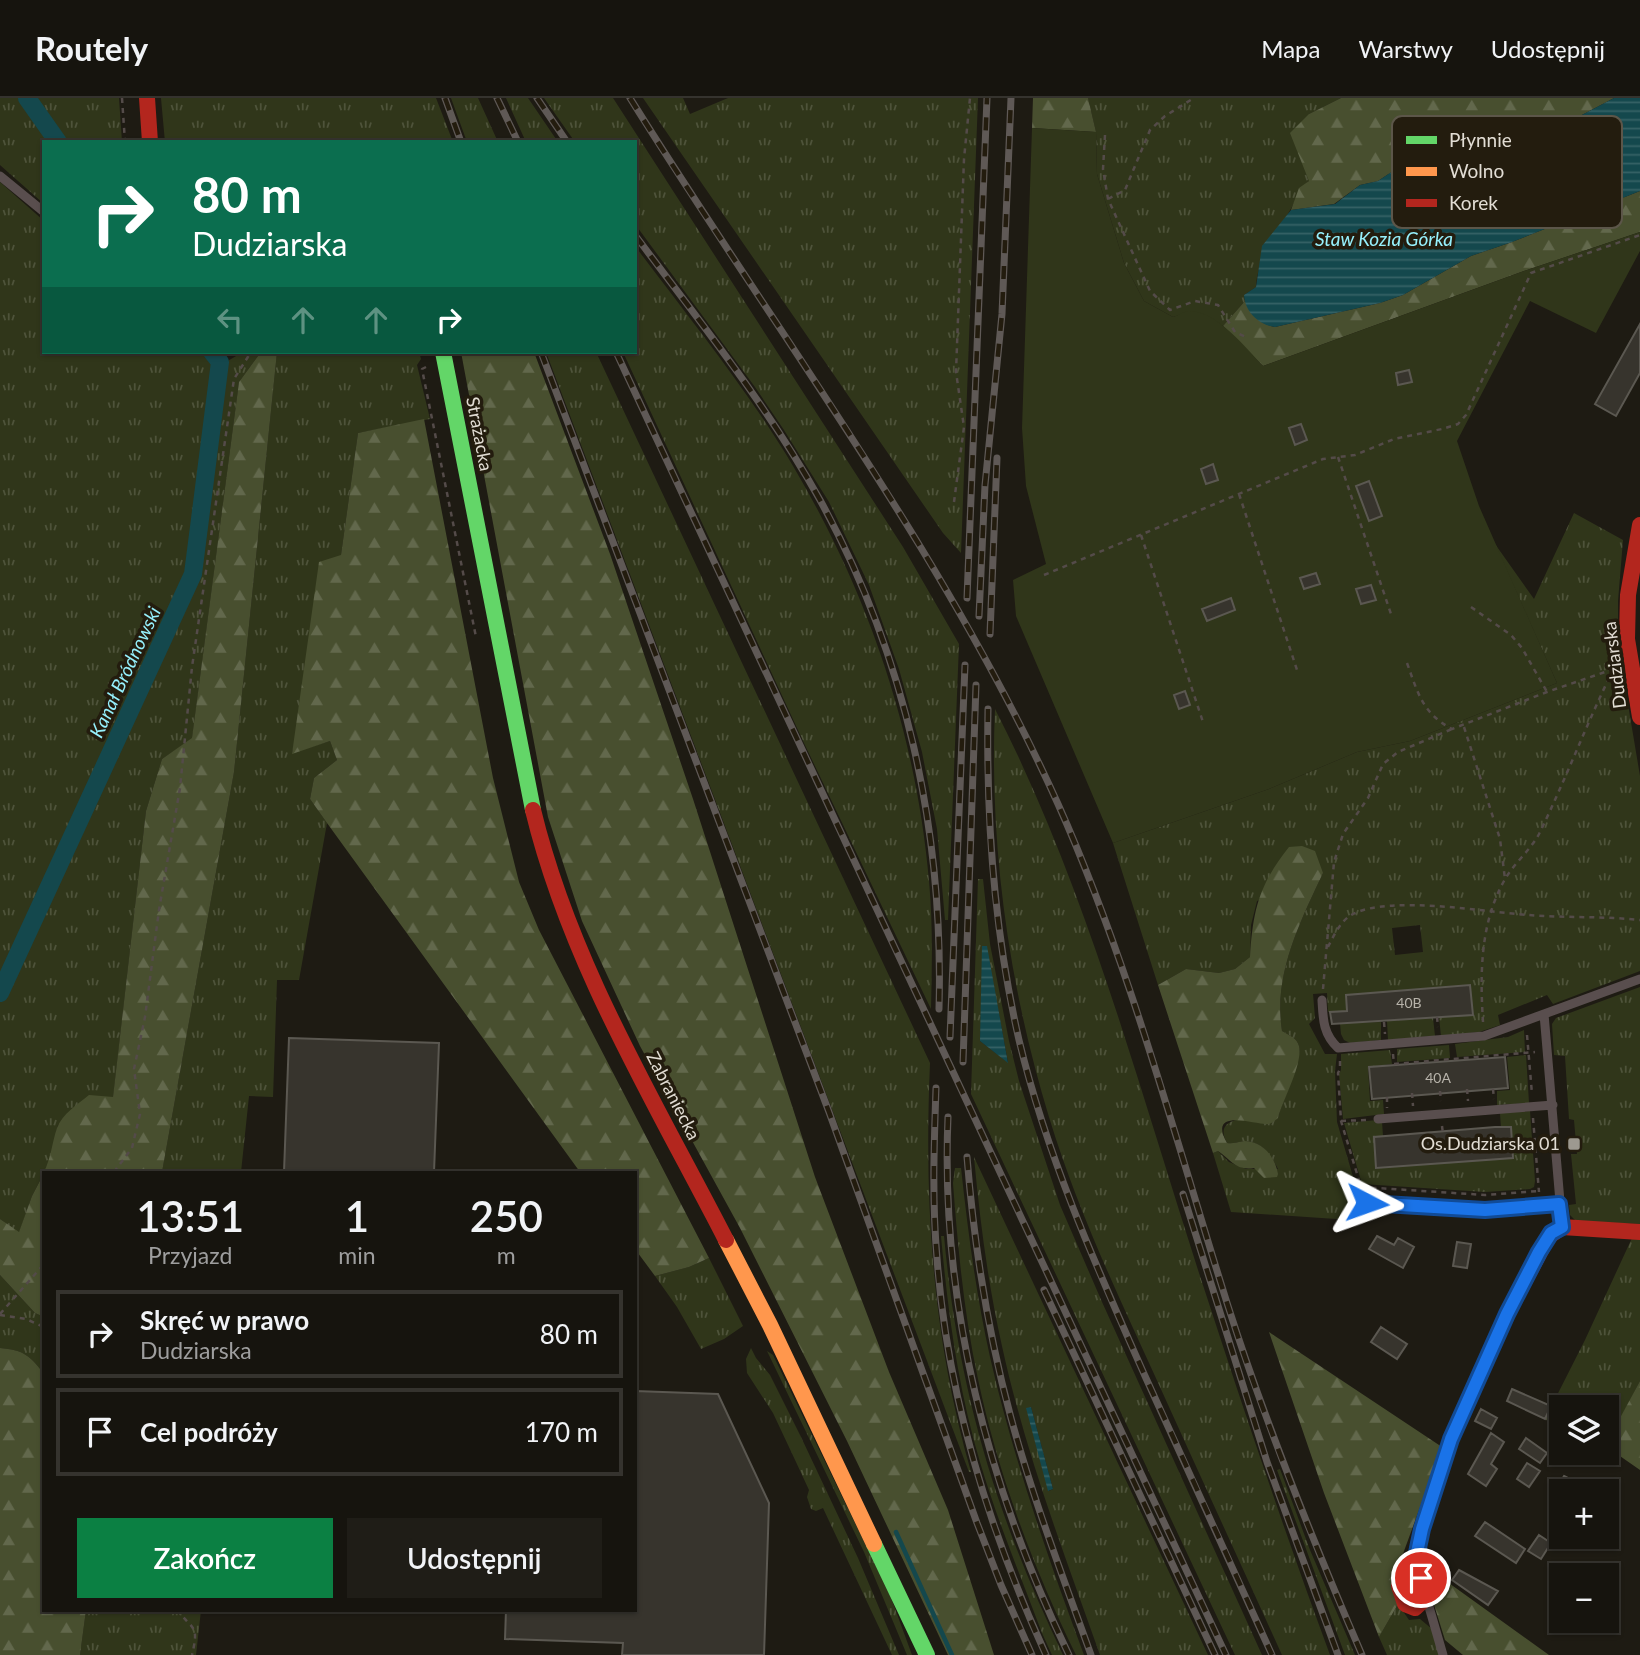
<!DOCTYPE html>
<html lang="pl">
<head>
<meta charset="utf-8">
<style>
  body { margin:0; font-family:Lato,sans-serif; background:#1f1d17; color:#f1f3f6; height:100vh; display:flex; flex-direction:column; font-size:26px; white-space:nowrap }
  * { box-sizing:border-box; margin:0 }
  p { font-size:23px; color:#9e9e9e }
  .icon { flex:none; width:38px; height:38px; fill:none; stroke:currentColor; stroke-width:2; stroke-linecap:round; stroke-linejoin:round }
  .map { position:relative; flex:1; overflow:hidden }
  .sheet { position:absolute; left:42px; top:1073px; width:595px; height:441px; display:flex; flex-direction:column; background:#16140e; border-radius:0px; box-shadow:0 2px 5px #0004,0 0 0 2px #35332e }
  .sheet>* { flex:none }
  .guide { position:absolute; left:42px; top:42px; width:595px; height:214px; border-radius:0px; box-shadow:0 2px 5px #0004,0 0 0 2px #35332e; background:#0b6e4f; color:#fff; overflow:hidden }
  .buttons { position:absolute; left:1549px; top:1297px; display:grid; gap:14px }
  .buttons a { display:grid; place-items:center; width:70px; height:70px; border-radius:0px; background:#16140e; box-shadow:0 2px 5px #0004,0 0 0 2px #35332e; font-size:35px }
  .pin { position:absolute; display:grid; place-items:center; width:60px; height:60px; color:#fff; margin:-30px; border:4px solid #fff; border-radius:50%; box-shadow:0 2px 7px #0007 }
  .me { position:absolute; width:77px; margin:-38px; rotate:94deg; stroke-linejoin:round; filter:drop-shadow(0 0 5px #0008) }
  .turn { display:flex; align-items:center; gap:24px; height:147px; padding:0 35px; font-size:32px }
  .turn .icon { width:91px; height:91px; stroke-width:2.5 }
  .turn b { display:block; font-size:49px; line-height:60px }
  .lanes { display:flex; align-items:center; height:66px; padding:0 35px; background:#0003; justify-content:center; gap:35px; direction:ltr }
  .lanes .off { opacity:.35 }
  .eta { display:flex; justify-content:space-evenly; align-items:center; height:119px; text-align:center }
  .eta b { font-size:42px; font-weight:600; line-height:49px }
  .cta { display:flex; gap:14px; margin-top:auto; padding:14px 35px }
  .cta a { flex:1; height:80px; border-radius:0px; background:#0b8043; color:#fff; font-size:28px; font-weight:600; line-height:80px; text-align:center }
  .cta a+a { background:#1f1d17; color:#f1f3f6 }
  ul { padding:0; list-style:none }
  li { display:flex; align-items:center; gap:21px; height:88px; margin:0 14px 10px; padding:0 21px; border:4px solid #35332e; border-radius:0px }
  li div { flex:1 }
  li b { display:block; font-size:26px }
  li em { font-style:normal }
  header { display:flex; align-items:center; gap:42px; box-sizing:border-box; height:98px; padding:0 35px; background:#16140e; border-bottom:2px solid #35332e }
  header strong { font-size:33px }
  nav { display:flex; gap:38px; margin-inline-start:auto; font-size:24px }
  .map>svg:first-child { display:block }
  .grass { fill:url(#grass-tufts); fill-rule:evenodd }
  .forest { fill:url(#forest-firs) }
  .garden { fill:#30361a }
  .water { fill:url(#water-rules) }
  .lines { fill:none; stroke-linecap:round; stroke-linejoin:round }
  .stream { stroke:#14484d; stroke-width:4.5 }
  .canal { stroke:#14484d; stroke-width:18 }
  .building { fill:#37342d; stroke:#5b5851; stroke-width:2 }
  .path { stroke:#544b49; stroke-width:2.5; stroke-dasharray:5 5; stroke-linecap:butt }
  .lane { stroke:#594e4e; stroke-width:9 }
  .fast { stroke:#63d668; stroke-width:16 }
  .slow { stroke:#ff974d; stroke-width:16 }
  .jam { stroke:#b3261e; stroke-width:16 }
  .rail-casing { stroke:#5f5956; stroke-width:7 }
  .rail { stroke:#231c0e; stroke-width:4.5; stroke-dasharray:13; stroke-linecap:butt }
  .route-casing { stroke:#114b97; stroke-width:18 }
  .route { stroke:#1a73e8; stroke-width:12 }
  .poi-dot { fill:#9d9990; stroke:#231c0e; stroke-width:2.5 }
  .labels { text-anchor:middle; stroke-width:7; stroke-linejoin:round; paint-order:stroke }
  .number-label { font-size:14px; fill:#b7b3aa }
  .street-label { font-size:18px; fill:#e2ddd4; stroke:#231c0e }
  .poi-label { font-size:18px; fill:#e2ddd4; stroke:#231c0e; text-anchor:end }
  .water-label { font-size:19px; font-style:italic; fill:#96f0fc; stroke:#231c0e }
  .key { fill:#231c0e; stroke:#5c5649; stroke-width:2 }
  .key-label { font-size:19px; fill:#e2ddd4 }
</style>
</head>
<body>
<header>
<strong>Routely</strong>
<nav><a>Mapa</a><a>Warstwy</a><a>Udostępnij</a></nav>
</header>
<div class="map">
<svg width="1640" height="1557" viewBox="0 0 1640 1557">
  <defs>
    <pattern id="grass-tufts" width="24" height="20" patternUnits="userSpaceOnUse" patternTransform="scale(1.75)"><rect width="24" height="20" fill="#30361a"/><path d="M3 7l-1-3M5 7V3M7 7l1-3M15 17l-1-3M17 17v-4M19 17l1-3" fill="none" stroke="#4e533a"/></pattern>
    <pattern id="forest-firs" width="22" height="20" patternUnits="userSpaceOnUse" patternTransform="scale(1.75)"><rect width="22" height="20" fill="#484f2f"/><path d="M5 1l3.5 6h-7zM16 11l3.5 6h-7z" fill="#62684c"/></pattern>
    <pattern id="water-rules" width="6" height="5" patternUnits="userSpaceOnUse" patternTransform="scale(1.75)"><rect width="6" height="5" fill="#14484d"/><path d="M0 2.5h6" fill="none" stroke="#366266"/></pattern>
  </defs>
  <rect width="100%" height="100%" fill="#1e1b13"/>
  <path class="grass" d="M0,0h119l3,44h-78v62l-44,-39z
    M161,0h275l17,44h-288z
    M451,0h27l20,44h-31z
    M506,0h22l30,44h-32z
    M544,0h69l290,449 56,97 -11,276h-3l-8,-91 -15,-77 -23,-83 -30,-84 -40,-83 -45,-72 -29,-43 -120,-163v-82h-60z
    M643,0h40l7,16 38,-16h250l-17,455 -18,-20z
    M1088,0h253l-32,16v67c-12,9 -12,19 -20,31 -14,22 -32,49 -33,75l-12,8 1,6 -22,25c-20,-12 -27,-18 -50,-9l-29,-16 -20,-38 -27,-89 -1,-42z
    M0,84l44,39v131h175l7,10 17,-10h18l-22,30 -47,357 -30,20 -16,52 -33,287 -55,27 -9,38 -17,33 -13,37 -19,-14z
    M635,148c54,72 112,143 158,220 76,128 123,268 136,415 4,43 3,85 2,128l-127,-266 -181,-391h12z
    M277,254h142l2,7 -4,6 13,54 -72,14 -17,122 -49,198 38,-12 7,19 -23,18 -4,21 17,24 -28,157h-22l-4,117 -24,-1 -8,76h-79l72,-400z
    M546,254h50l334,711c-6,140 2,273 41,409h-2z
    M1574,415l49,27 -5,61v44l22,131v195l-87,33 -6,-9 -49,20 2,10 -21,7 -38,4 -2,-19 33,-2 -2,-30 -124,10 1,16 -19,1 -1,-19 -14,1 2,24 -6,6 16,30h12l-2,17 2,51 29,99 -135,-9 -18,-59 5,-2 11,11 17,7h32c-8,-15 -16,-28 -34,-28 -7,1 -11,3 -17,2 -17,-31 34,-24 51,-25 4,-17 24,-56 21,-72 -2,-8 -10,-11 -17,-15 -9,-56 18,-109 41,-158l-66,28 -6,24 -1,32 -15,12 -16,4 -33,-4 -28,16 -45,-142 156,-54 88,-37 53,-11 147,-58 -62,-139 39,55zM1420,827l3,27 -28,3 -3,-27z
    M995,611c91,178 142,372 203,561 42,129 85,258 132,385h-48c-42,-93 -85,-186 -127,-279 -39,-85 -79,-170 -106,-259 -40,-131 -60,-271 -54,-408z
    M978,781h5l7,65 19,97 10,40 41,124 42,97 160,353h-27l-264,-561zM986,848l22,116h-1l-27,-21z
    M1640,889v237l-64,-3 -6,-6 -1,-10 7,-1 -5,-50h6l-3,-34 -5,-1 -4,-63 -11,-1 -2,-31 4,-6z
    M1433,920l2,18 -47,4 -1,-19z
    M1381,924v18l-31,3 -6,-3 -3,-6 -1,-11z
    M1524,932l1,22 -68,5 -2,-13 53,-7z
    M1449,947l1,13 -53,4v-13z
    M1390,952l2,14 -24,3 2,34 13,-1 1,14 -41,5 -4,-45 2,-4v-16z
    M1526,957l3,48 -32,2v-14l13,-1 -3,-33z
    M1530,1013l5,70 -1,6 -4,2 -45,3 -123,-8 -18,-61 34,-3 4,2 1,14 -6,32 136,-10 -12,-30 -1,-15z
    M974,1059l234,498h-108c-36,-102 -75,-203 -98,-309 -14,-62 -22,-125 -28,-189zM1031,1309l22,82 -4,2 -22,-83z
    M955,1070h6c7,64 15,126 29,189 23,101 58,201 94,298h-8c-43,-88 -78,-181 -98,-276 -14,-65 -20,-130 -25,-196z
    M941,1138h3c14,154 52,280 119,419h-11l-10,-22c-21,-56 -45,-113 -62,-171 -22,-74 -32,-149 -39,-226z
    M1632,1140l8,1v142l-33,63 -1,-37h-45v24l-16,-12 40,-79z
    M709,1160l34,68 -19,13 -23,10 -24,-42 -22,-31 34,-9z
    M0,1177l35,38 9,4v57c-14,-19 -21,-24 -44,-26z
    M751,1250l5,10 14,17 31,62 57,121 41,97h-7l-69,-147 -7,3 -5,-2 -4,-12 2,-7 -13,-28 -23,-49 -26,-40 -1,-14z
    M767,1253l6,4 117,240 22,60h-5l-43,-103z
    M1280,1371l30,81 45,105h-10l-68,-185z
    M1398,1506l11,16 11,-1 12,10 8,26h-53l-8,-18z
    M86,1512h115l-5,45h-116z"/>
  <path class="forest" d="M1033,0h55l8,34 -64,-4z
    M1341,0h273l-34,18 -22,2 -11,9 -23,7 -12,-3 -20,3 -2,10 -33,33 -35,5 -11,-8 -6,-11 -27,18 -18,4 -26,19 -43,6 8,-22 10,-7 -19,-48 19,-19z
    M1640,93v41l-113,38 -264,96 -40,-40 22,-25c8,14 14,23 30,26l105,-24 23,-8 68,-39 41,-14z
    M261,254h16l-43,420 -72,400h-118c7,-14 8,-29 13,-44 5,-14 21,-24 32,-33l24,2 33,-286 16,-52 30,-21 47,-356z
    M461,254h73l76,202 83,245 122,378 74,195 59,138 46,145h-46l-101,-214 -107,-213 -100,-182 -58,-125 -34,-104z
    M424,321l69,359 26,104 20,48 170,328 -20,9 -34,9 -20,-27v-77h-55l-253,-349 -17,-24 4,-21 23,-18 -7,-19 -38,13 27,-192 22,-7 17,-122z
    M1302,748l13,5 8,22c-23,49 -50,102 -41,158 7,4 15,7 17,15 4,18 -16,53 -21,72 -4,3 -5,5 -10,6 -9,2 -62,-18 -41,19 6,1 10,-1 17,-2 19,0 31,16 34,33l-1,3 -13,1 -10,-10c-18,3 -23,-8 -36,-17l-5,2 -55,-168 28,-16 33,4 16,-4 15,-12c3,-48 9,-72 39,-110z
    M44,1075v144l-9,-4 -35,-38v-56l19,13 13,-36z
    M1269,1234l173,115 -50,137 6,20 -19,33 -55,-144z
    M0,1250c23,2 30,7 44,26v236h42l-6,45h-80z
    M1640,1283v89l-33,-23 -1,-3z
    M1421,1465l128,92h-86l-18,-15z"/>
  <path class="garden" d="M1032,30l64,4 1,42 27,89 20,38 29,16c4,-1 10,-5 15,-6 27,-2 59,38 75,55l264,-96 113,-38v19l-44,82 -66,-32 -73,140 22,65 78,177 -147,58 -53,11 -88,37 -156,54 -97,-227 -3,-36 33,-16 -20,-78 -4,-58z"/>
  <path class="water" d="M1614,0h26v93l-128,51 -41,14 -68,39 -23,8 -105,24c-16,-2 -30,-15 -31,-32l12,-8 6,-41 29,-36 44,-6 25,-19 18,-4 27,-18 6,11 11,8c31,1 47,-12 65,-36 6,-7 8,-15 15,-23l10,8 12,3 23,-7 11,-9 22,-2z
    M982,848h5l21,117 -28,-22z
    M1031,1309l22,82 -5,2 -22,-83z"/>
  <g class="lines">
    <path class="stream" d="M896,1434l56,123"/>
    <path class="canal" d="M27,0l31,44
      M0,895l193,-419 27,-212 -8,-10"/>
  </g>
  <path class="building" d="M1640,226v49l-24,43 -21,-12z
    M1409,272l3,12 -14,3 -2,-12z
    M1301,326l6,16 -12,5 -6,-17z
    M1213,366l5,16 -12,4 -5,-15z
    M1369,383l13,35 -13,5 -13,-35z
    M1316,475l4,11 -16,5 -4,-11z
    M1371,487l5,15 -15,4 -5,-15z
    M1231,500l4,12 -28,11 -5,-12z
    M1185,593l5,14 -11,4 -5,-14z
    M1470,887l3,30 -141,9 -2,-12 17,-1 -1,-16z
    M289,940l150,5 -5,129h-150z
    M1505,959l3,31 -136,11 -3,-32z
    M1495,1029h16l2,31 -137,10 -2,-31z
    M1377,1138l17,9 4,-7 16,9 -11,21 -34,-19z
    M1457,1144l14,2 -4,24 -14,-2z
    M1381,1229l26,17 -10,15 -26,-17z
    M1512,1291l39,17 -6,13 -38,-18z
    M635,1293l83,3 51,109 -5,152h-142l1,-12 -118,-4 1,-29h129z
    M1481,1311l16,9 -6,11 -16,-8z
    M1491,1335l13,9 -13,22 6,5 -11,17 -18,-12z
    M1526,1340l21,15 -7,10 -21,-14z
    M1527,1365l13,8 -11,16 -12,-8z
    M1564,1378l29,15h-38z
    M1485,1424l40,27 -9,14 -41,-27z
    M1539,1437l12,8 -10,16 -13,-8z
    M1459,1472l39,21 -10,14 -36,-25z"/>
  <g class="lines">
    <path class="path" d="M122,0l3,44
      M1105,37l-2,34 5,30 42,92 20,19 25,-9 23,4 17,27 13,6
      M1108,101l17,-9 25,-60 15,-14 29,-18
      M426,269l-4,2 54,268
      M1338,359l53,157
      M1239,396l58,176
      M954,404l10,-75 -8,-55 8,-213 6,-61
      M1141,437l62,187
      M1044,477l279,-116 32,-4 39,-16 48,-10 16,-5 8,-9 65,-142 109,-38
      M1471,509l40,28 11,13 25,44
      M1407,565c11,30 15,50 45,66l95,-37 64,-22
      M1464,629l36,112 5,40
      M1328,849c6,-12 13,-27 25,-33 38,-19 132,-2 175,1 37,3 75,1 112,5
      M1323,891l11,-127 9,-28 25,-36 15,-34 15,-12 54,-23
      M1437,919l1,10
      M1384,924l1,12
      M1483,924c-3,-48 -3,-98 21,-141 9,-17 26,-30 35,-47 26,-53 47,-109 73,-162
      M1527,937l5,59
      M1393,956l1,10 141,-12
      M1340,963v8l-2,4 3,48 20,66 124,8 54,-4
      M1467,991l1,12
      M1493,991l1,10
      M1440,993l1,10
      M1412,995l1,13
      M1387,999v11
      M1533,1020l6,74
      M1341,1023l25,-1
      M1442,1028l1,8
      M114,1074l18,-24 8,-34 -6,-45 11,-52 14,-107 21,-122 12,-121 42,-288 17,-27
      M0,1216l44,-50
      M0,1217l26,4 18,8
      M177,1512c17,21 22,15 15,45"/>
    <path class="lane" d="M0,78l44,36
      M1322,902c1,19 1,34 16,48l146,-12 156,-57
      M1544,916l18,211
      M1378,1021l175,-14
      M1367,1105l118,7 74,-6
      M1427,1502l16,55"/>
    <path class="fast" d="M443,254l90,458
      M874,1446l53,111"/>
    <path class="slow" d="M726,1142l44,85 104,219"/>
    <path class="jam" d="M147,0l3,44
      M1640,427l-12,70 -1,44 13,78
      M533,712c37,153 121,290 193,430
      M1415,1464l11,36 -11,10 -10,-4 -6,-18 8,-18 8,-6 7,-33 29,-90 56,-125 41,-77 14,-10 78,5"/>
    <g class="rail-casing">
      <path id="rail" d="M445,0l16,44
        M497,0l21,44
        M537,0l30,44
        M630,0c145,233 315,455 428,706 72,161 117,334 170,502 38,119 85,235 134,349
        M635,137c64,86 133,171 185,265 86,156 124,332 119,509
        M541,254l288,760 148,411 24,62 31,70
        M616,254l610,1303
        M967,500l20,-500
        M979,518l6,-131 17,-171 9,-216
        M990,536l7,-176
        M988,611c-2,112 6,222 31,331 28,117 77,226 126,336 43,93 85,186 127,279
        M950,939l15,-372
        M963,964l13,-377
        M936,990c-2,57 -4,113 1,170 10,137 52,272 109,397
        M948,1019c-8,186 40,371 121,538
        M967,1059c7,88 21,176 44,261 22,81 52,159 80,237
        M1183,1096l84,268 71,193
        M1044,1192l171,365"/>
    </g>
    <use href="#rail" class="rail"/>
  </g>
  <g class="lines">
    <g class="route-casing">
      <path id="route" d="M1367,1105l118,7 74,-6 3,23 -11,6 -12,19 -32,62 -56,125 -29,90 -7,33 6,16"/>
    </g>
    <use href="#route" class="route"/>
  </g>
  <rect class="poi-dot" x="1567" y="1039" width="14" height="14" rx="3.5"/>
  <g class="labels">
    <g class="number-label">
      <text x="1409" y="910">40B</text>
      <text x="1438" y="985">40A</text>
    </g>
    <g class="street-label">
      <text transform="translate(479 336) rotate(79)" y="6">Strażacka</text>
      <text transform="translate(1615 567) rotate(-97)" y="6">Dudziarska</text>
      <text transform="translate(673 998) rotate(63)" y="6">Zabraniecka</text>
    </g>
    <g class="poi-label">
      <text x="1560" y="1052">Os.Dudziarska 01</text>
    </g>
    <g class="water-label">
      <text x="1384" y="148">Staw Kozia Górka</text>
      <text transform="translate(125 574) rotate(-65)" y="7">Kanał Bródnowski</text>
    </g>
  </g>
  <rect x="1392" y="18" width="230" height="112" rx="10" class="key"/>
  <rect x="1406" y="38" width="31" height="8" fill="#63d668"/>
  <rect x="1406" y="69" width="31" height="9" fill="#ff974d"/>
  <rect x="1406" y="101" width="31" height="8" fill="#b3261e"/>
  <g class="key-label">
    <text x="1449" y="49">Płynnie</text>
    <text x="1449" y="80">Wolno</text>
    <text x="1449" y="112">Korek</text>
  </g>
</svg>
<div class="buttons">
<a><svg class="icon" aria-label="layers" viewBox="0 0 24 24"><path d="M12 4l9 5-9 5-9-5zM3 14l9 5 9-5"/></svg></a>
<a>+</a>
<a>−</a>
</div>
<div class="pin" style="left:1421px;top:1480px;background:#d93025"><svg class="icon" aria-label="arrive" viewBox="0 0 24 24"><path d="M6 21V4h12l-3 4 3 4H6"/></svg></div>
<svg class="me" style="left:1367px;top:1105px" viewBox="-20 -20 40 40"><path d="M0-17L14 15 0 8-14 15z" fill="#1a73e8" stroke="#fff" stroke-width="4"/></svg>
<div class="guide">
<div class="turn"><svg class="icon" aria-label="right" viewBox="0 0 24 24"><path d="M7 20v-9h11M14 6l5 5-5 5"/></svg><div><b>80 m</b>Dudziarska</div></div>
<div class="lanes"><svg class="icon off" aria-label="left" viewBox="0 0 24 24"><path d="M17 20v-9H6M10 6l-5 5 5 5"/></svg><svg class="icon off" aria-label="ahead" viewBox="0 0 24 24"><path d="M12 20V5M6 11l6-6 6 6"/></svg><svg class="icon off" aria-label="ahead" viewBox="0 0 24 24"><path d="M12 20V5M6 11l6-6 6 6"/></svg><svg class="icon" aria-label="right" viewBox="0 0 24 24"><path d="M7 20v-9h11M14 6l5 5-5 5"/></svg></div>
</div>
<section class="sheet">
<div class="eta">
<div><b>13:51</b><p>Przyjazd</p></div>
<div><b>1</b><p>min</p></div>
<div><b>250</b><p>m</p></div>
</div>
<ul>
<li><svg class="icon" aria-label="right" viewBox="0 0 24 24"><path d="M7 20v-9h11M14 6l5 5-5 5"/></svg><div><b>Skręć w prawo</b><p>Dudziarska</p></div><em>80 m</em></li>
<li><svg class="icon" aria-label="arrive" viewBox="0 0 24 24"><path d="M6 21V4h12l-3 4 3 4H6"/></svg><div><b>Cel podróży</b></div><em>170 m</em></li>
</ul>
<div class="cta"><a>Zakończ</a><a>Udostępnij</a></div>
</section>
</div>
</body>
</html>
